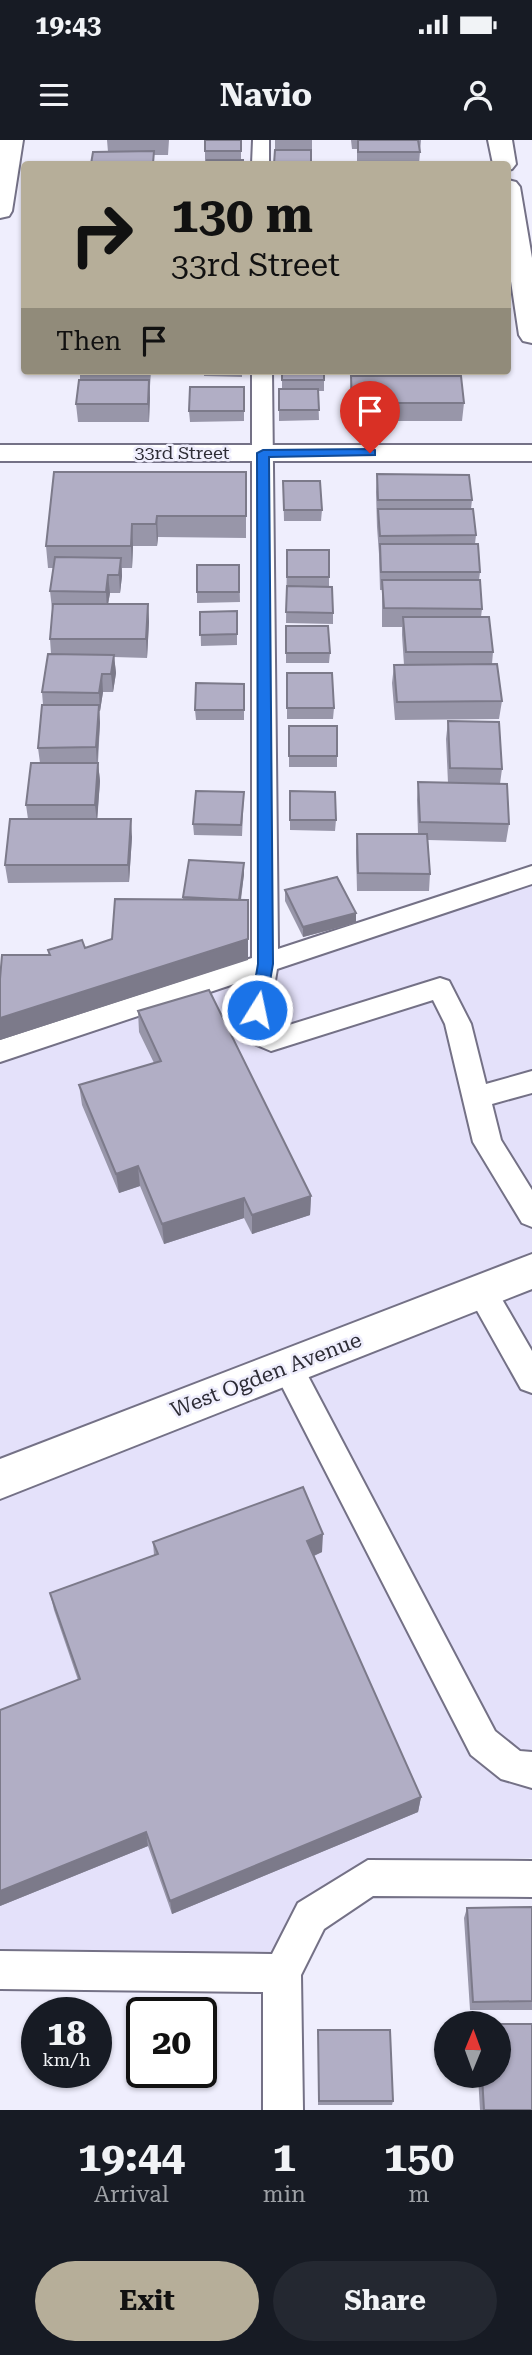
<!DOCTYPE html>
<html lang="en">
<head>
<meta charset="utf-8">
<style>
  body { margin:0; font-family:"Roboto Serif",serif; background:#242831; color:#f1f3f6; height:100vh; display:flex; flex-direction:column; font-size:26px; white-space:nowrap }
  * { box-sizing:border-box; margin:0 }
  p { font-size:23px; color:#9ea1a6 }
  .icon { flex:none; width:38px; height:38px; fill:none; stroke:currentColor; stroke-width:2; stroke-linecap:round; stroke-linejoin:round }
  .map { position:relative; height:1970px; overflow:hidden }
  .sheet { display:flex; flex-direction:column; background:#171b24; flex:1 }
  .sheet>* { flex:none }
  .hud { position:absolute; left:21px; top:21px; width:490px; height:214px; border-radius:7px; box-shadow:0 2px 5px #0004; background:#b6ae99; color:#111; overflow:hidden }
  .needle { width:46px; rotate:1deg }
  .controls { position:absolute; left:434px; top:1871px; display:grid; gap:14px }
  .controls a { display:grid; place-items:center; width:77px; height:77px; border-radius:50%; background:#171b24; box-shadow:0 2px 5px #0004; font-size:35px }
  .speed { position:absolute; left:21px; top:1857px; display:flex; gap:14px; font-size:35px; font-weight:700; text-align:center }
  .speed>* { display:grid; place-content:center; width:91px; height:91px; border-radius:50%; background:#171b24; box-shadow:0 2px 5px #0004; line-height:1 }
  .speed small { font-size:18px; font-weight:400 }
  .speed .limit { border:4px solid #111; border-radius:10px; background:#fff; color:#111 }
  .pin { position:absolute; display:grid; place-items:center; width:60px; height:60px; color:#fff; margin:-72px -30px; border-radius:50% 50% 50% 0; rotate:-45deg; box-shadow:0 0 7px #0007 }
  .pin .icon { rotate:45deg }
  .me { position:absolute; width:77px; margin:-38px; rotate:10deg; stroke-linejoin:round; filter:drop-shadow(0 0 5px #0008) }
  .turn { display:flex; align-items:center; gap:24px; height:147px; padding:0 35px; font-size:32px }
  .turn .icon { width:91px; height:91px; stroke-width:2.5 }
  .turn b { display:block; font-size:49px; line-height:60px }
  .then { display:flex; align-items:center; height:66px; padding:0 35px; background:#0003; gap:14px; font-size:26px }
  .eta { display:flex; justify-content:space-evenly; align-items:center; height:119px; text-align:center }
  .eta b { font-size:42px; font-weight:700; line-height:49px }
  .primary-button { display:flex; gap:14px; margin-top:auto; padding:14px 35px }
  .primary-button a { flex:1; height:80px; border-radius:42px; background:#b6ae99; color:#111; font-size:28px; font-weight:700; line-height:80px; text-align:center }
  .primary-button a+a { background:#242831; color:#f1f3f6 }
  .status { display:flex; justify-content:space-between; align-items:center; height:49px; padding:0 35px; background:#171b24; direction:ltr }
  .status svg { height:19px; fill:currentColor }
  header { display:flex; justify-content:space-between; align-items:center; height:91px; padding:0 35px; background:#171b24; font-size:32px; font-weight:700 }
  .map>svg:first-child { display:block }
  .built { fill:#e4e1fa }
  .lines { fill:none; stroke-linecap:round; stroke-linejoin:round }
  .service-casing { stroke:#747186; stroke-width:4 }
  .minor-casing { stroke:#747186; stroke-width:4 }
  .tertiary-casing { stroke:#747186; stroke-width:4 }
  .secondary-casing { stroke:#747186; stroke-width:4 }
  .service { fill:#fff; fill-rule:evenodd }
  .minor { fill:#fff; fill-rule:evenodd }
  .tertiary { fill:#fff; fill-rule:evenodd }
  .secondary { fill:#fff; fill-rule:evenodd }
  .wall { fill:#9896a9 }
  .shaded-wall { fill:#7c7a8a }
  .building { fill:#b1aec5; stroke:#7c7a8a; stroke-width:2 }
  .route { fill:#1a73e8; stroke:#114b97; stroke-width:2 }
  .labels { text-anchor:middle; stroke-width:5; stroke-linejoin:round; paint-order:stroke }
  .far-street-label { font-size:18px; fill:#2d2c35; stroke:#efeefd }
  .street-label { font-size:21px; fill:#2d2c35; stroke:#efeefd }
</style>
</head>
<body>
<div class="status"><b>19:43</b><svg viewBox="0 0 49 12"><path d="M0 12V9h3v3zM5 12V6h3v6zM10 12V3h3v9zM15 12V0h3v12zM26 1h20v11H26zM47 4h2v5h-2z"/></svg></div>
<header><svg class="icon" aria-label="menu" viewBox="0 0 24 24"><path d="M4 6h16M4 12h16M4 18h16"/></svg>Navio<svg class="icon" aria-label="person" viewBox="0 0 24 24"><circle cx="12" cy="8" r="4"/><path d="M4 21q1-7 8-7t8 7"/></svg></header>
<div class="map">
<svg width="532" height="1970" viewBox="0 0 532 1970">
  <rect width="100%" height="100%" fill="#efeefd"/>
  <path class="built" d="M532,743v975h-102l-163,98 -267,-2v-896z"/>
  <g class="lines">
    <g class="service-casing">
      <path id="service" d="M253,0h16v24h-17z
        M252,231h20l6,578 254,-83v18l-255,85 -10,58 6,3 167,-52 9,3 22,43 15,60 46,-13v22l-40,11 9,36 31,50v37l-10,-4 -49,-81 -28,-118 -12,-24 -162,51 -28,-12 -3,-7 9,-53 -249,83v-22l252,-82z
        M481,1138l11,4 40,69v42l-11,-4 -55,-98 4,-9z
        M287,1214l11,3 197,374 25,20 12,1v36l-31,-9 -30,-24 -199,-388 4,-10z
        M368,1720l164,1v36l-159,-1 -49,33 -23,46 2,135h-40v-118l-263,-3v-38l272,3 26,-51z"/>
    </g>
    <g class="minor-casing">
      <path id="minor" d="M488,0h24l4,24 -4,5 -4,1v-6h-15z
        M508,40l8,2 4,5 12,71v85l-9,-2 -4,-6 -11,-74z
        M0,305h532v16h-532z"/>
    </g>
    <g class="tertiary-casing">
      <path id="tertiary" d="M0,0h23l-11,71 -3,5 -9,2z"/>
    </g>
    <g class="secondary-casing">
      <path id="secondary" d="M532,1114v35l-532,210v-40z"/>
    </g>
    <use href="#service" class="service"/>
    <use href="#minor" class="minor"/>
    <use href="#tertiary" class="tertiary"/>
    <use href="#secondary" class="secondary"/>
  </g>
  <path class="wall" d="M107,0h62l-1,15h-14v9h-63l17,-12z
    M241,0v20l-36,1v-10z
    M275,0h37v9h-37z
    M351,0h70l-2,24h-62v-15h-5z
    M80,231h71l-1,15 -1,36h-71l-2,-18 4,-24z
    M204,231h38v6l-38,-1z
    M282,231h42v20h-6l1,29 -40,1v-32h3z
    M375,231h84l5,32 -2,18h-111l-1,-28 1,-17h25z
    M244,247v34l-54,1 -1,-11z
    M246,332v66l-88,-1 -1,9h-24l-1,22h-10v8l-2,17h-10l-2,11h40l1,18 -2,36 -33,-1 2,16 -3,19h-10l-3,19h-1l1,12 -2,40 2,18 -3,38 35,18 -3,45 -121,1 -3,-18 23,-46 -2,-14 14,-42 -2,-15 5,-43 -1,-13 9,-38 -1,-15 3,-30h-1l-2,-18 3,-23h-5l-2,-22z
    M377,334l95,26 -1,9 5,26 -1,9 5,28 -1,8 3,29 -1,8 12,35 -1,12 10,37 -3,18 -104,1 -3,-37 2,-18h10l-2,-30v-8h-20v-37h-2l-1,-36 -2,-27 -1,-35z
    M283,341l39,29 -1,11h-37z
    M287,410l42,27v10l4,26v11l-47,-1z
    M197,425h42l1,37 -43,1z
    M237,471v34l-36,1 -1,-34z
    M286,486l44,27 -1,10h-43z
    M287,533l47,35 -1,11h-46z
    M244,544v36h-48l-1,-10z
    M448,581l54,48 -2,15 9,40 -3,18 -78,-2 2,34 -1,17h-72l-1,-40 1,-17h61l-1,-34 1,-18 30,1 -2,-44z
    M289,586l48,30v11h-48z
    M290,651l46,29 -1,11 -45,-1z
    M244,652l-2,44 -48,-1 -1,-11z
    M244,723v11l-3,26h7v60l-199,-5 -1,-5 37,-2 27,-9 71,-40v-2z
    M285,750l71,23v10l-53,14 -18,-36z
    M138,871l173,185 -1,19 -58,19 -8,-16 -80,26 -24,-58 -21,7 -37,-88 -3,-20 75,-22 -15,-31z
    M153,1402l169,10 -8,4 107,241 -3,15 -246,102 -24,-68 -148,60v-196l78,-30 -24,-70 -4,-17 104,-38z
    M532,1767v103h-62l-6,-92 3,-10z
    M318,1890l75,71 -1,4h-74z
    M478,1936h21l33,34h-52z"/>
  <path class="shaded-wall" d="M149,240l1,18 -1,24 -1,-18z
    M157,376l1,21 -1,9 -1,-22z
    M132,384l1,22 -1,22 -1,-22z
    M121,418l1,18 -2,17 -1,-18z
    M108,435l2,18 -3,17 -1,-18z
    M148,464l1,18 -2,36 -1,-19z
    M114,515l2,18 -3,19 -2,-18z
    M102,534l1,18 -3,19 -1,-18z
    M99,565l1,18 -3,42 -1,-18z
    M98,623l2,18 -3,42 -2,-18z
    M131,679l1,18 -3,45 -1,-17z
    M244,723v11l-5,37v-11z
    M248,760v60l-248,80v-22z
    M356,773v10l-53,14v-10z
    M138,1026l2,20 -21,7 -3,-19z
    M311,1056l-1,19 -58,19v-19z
    M244,1058v20l-80,26 -2,-20z
    M323,1394l-1,18 -16,7 1,-18z
    M421,1657l-3,15 -246,102 -2,-13z
    M146,1692l2,14 -148,60v-15z"/>
  <path class="building" d="M205,0h36v11h-36z
    M358,0h60l2,12h-62z
    M275,10h36v14h-37z
    M154,11l-1,13h-62l2,-12z
    M207,20h36v4h-37z
    M282,231h42v9h-42z
    M377,231h82v1l-82,1z
    M351,236h110l3,27h-112z
    M79,240h70l-1,24h-72z
    M190,247h54v24h-55z
    M279,249h39l1,21h-40z
    M54,332h192v44h-89l-1,8h-24l-1,22h-85z
    M377,334l92,1 3,25h-94z
    M283,341h37l2,29h-38z
    M378,369h95l3,26 -96,1z
    M380,404h98l2,28h-99z
    M287,410h42v27h-42z
    M55,417l66,1 -2,17h-11l-2,17 -56,-1z
    M197,425h42v27h-42z
    M382,440h98l2,29 -98,-1z
    M287,446l45,1 1,26 -47,-1z
    M53,464h95l-2,35h-96z
    M237,471v23l-37,1v-23z
    M403,477h86l4,35h-87z
    M286,486h42l2,27h-44z
    M48,514l66,1 -3,19h-9l-3,19 -57,-1z
    M497,524l5,37 -105,1 -3,-37z
    M287,533h45l2,35h-47z
    M196,543l48,1v26h-49z
    M42,565h57l-3,42 -58,1z
    M448,581l51,1 3,47 -52,-1z
    M289,586h48v30h-48z
    M31,623h67l-3,42h-69z
    M418,642l89,2 2,40 -89,-2z
    M196,651l48,1 -3,33 -48,-1z
    M290,651l45,1 1,28h-46z
    M10,679h121l-3,46h-123z
    M357,694h70l3,40 -72,-1z
    M189,720l55,3 -5,37 -56,-3z
    M337,737l19,36 -53,14 -18,-37z
    M115,759l133,1v39l-248,79v-39l2,-24h48l-2,-5 34,-10 3,8 27,-9z
    M209,850l102,206 -59,19 -8,-17 -82,26 -24,-58 -22,8 -37,-89 82,-24 -23,-50z
    M303,1347l20,47 -16,7 114,256 -251,104 -24,-69 -146,59v-181l80,-31 -30,-86 108,-39 -5,-12z
    M532,1767v94l-59,1 -6,-94z
    M499,1884h33v86h-48l-2,-34h17z
    M318,1890h72l3,71h-74z"/>
  <path class="route" d="M370,309l5,1v5l-106,2 4,507 -8,46 -8,5 -7,-5 8,-46 -1,-511 6,-3z"/>
  <g class="labels">
    <g class="far-street-label">
      <text x="182" y="319">33rd Street</text>
    </g>
    <g class="street-label">
      <text transform="translate(266 1235) rotate(-21)" y="7">West Ogden Avenue</text>
    </g>
  </g>
</svg>
<div class="controls">
<a><svg class="needle" viewBox="-14 -14 28 28"><path d="M0-13l5 13h-10z" fill="#e53935"/><path d="M0 13l5-13h-10z" fill="#9ea1a6"/></svg></a>
</div>
<div class="speed"><div>18<small>km/h</small></div><div class="limit">20</div></div>
<div class="pin" style="left:370px;top:313px;background:#d93025"><svg class="icon" aria-label="arrive" viewBox="0 0 24 24"><path d="M6 21V4h12l-3 4 3 4H6"/></svg></div>
<svg class="me" style="left:257px;top:870px" viewBox="-20 -20 40 40"><circle r="17" fill="#1a73e8" stroke="#fff" stroke-width="3"/><path d="M0-11L8 9 0 5-8 9z" fill="#fff"/></svg>
<div class="hud">
<div class="turn"><svg class="icon" aria-label="right" viewBox="0 0 24 24"><path d="M7 20v-9h11M14 6l5 5-5 5"/></svg><div><b>130 m</b>33rd Street</div></div>
<div class="then">Then<svg class="icon" aria-label="arrive" viewBox="0 0 24 24"><path d="M6 21V4h12l-3 4 3 4H6"/></svg></div>
</div>
</div>
<section class="sheet">
<div class="eta">
<div><b>19:44</b><p>Arrival</p></div>
<div><b>1</b><p>min</p></div>
<div><b>150</b><p>m</p></div>
</div>
<div class="primary-button"><a>Exit</a><a>Share</a></div>
</section>
</body>
</html>
